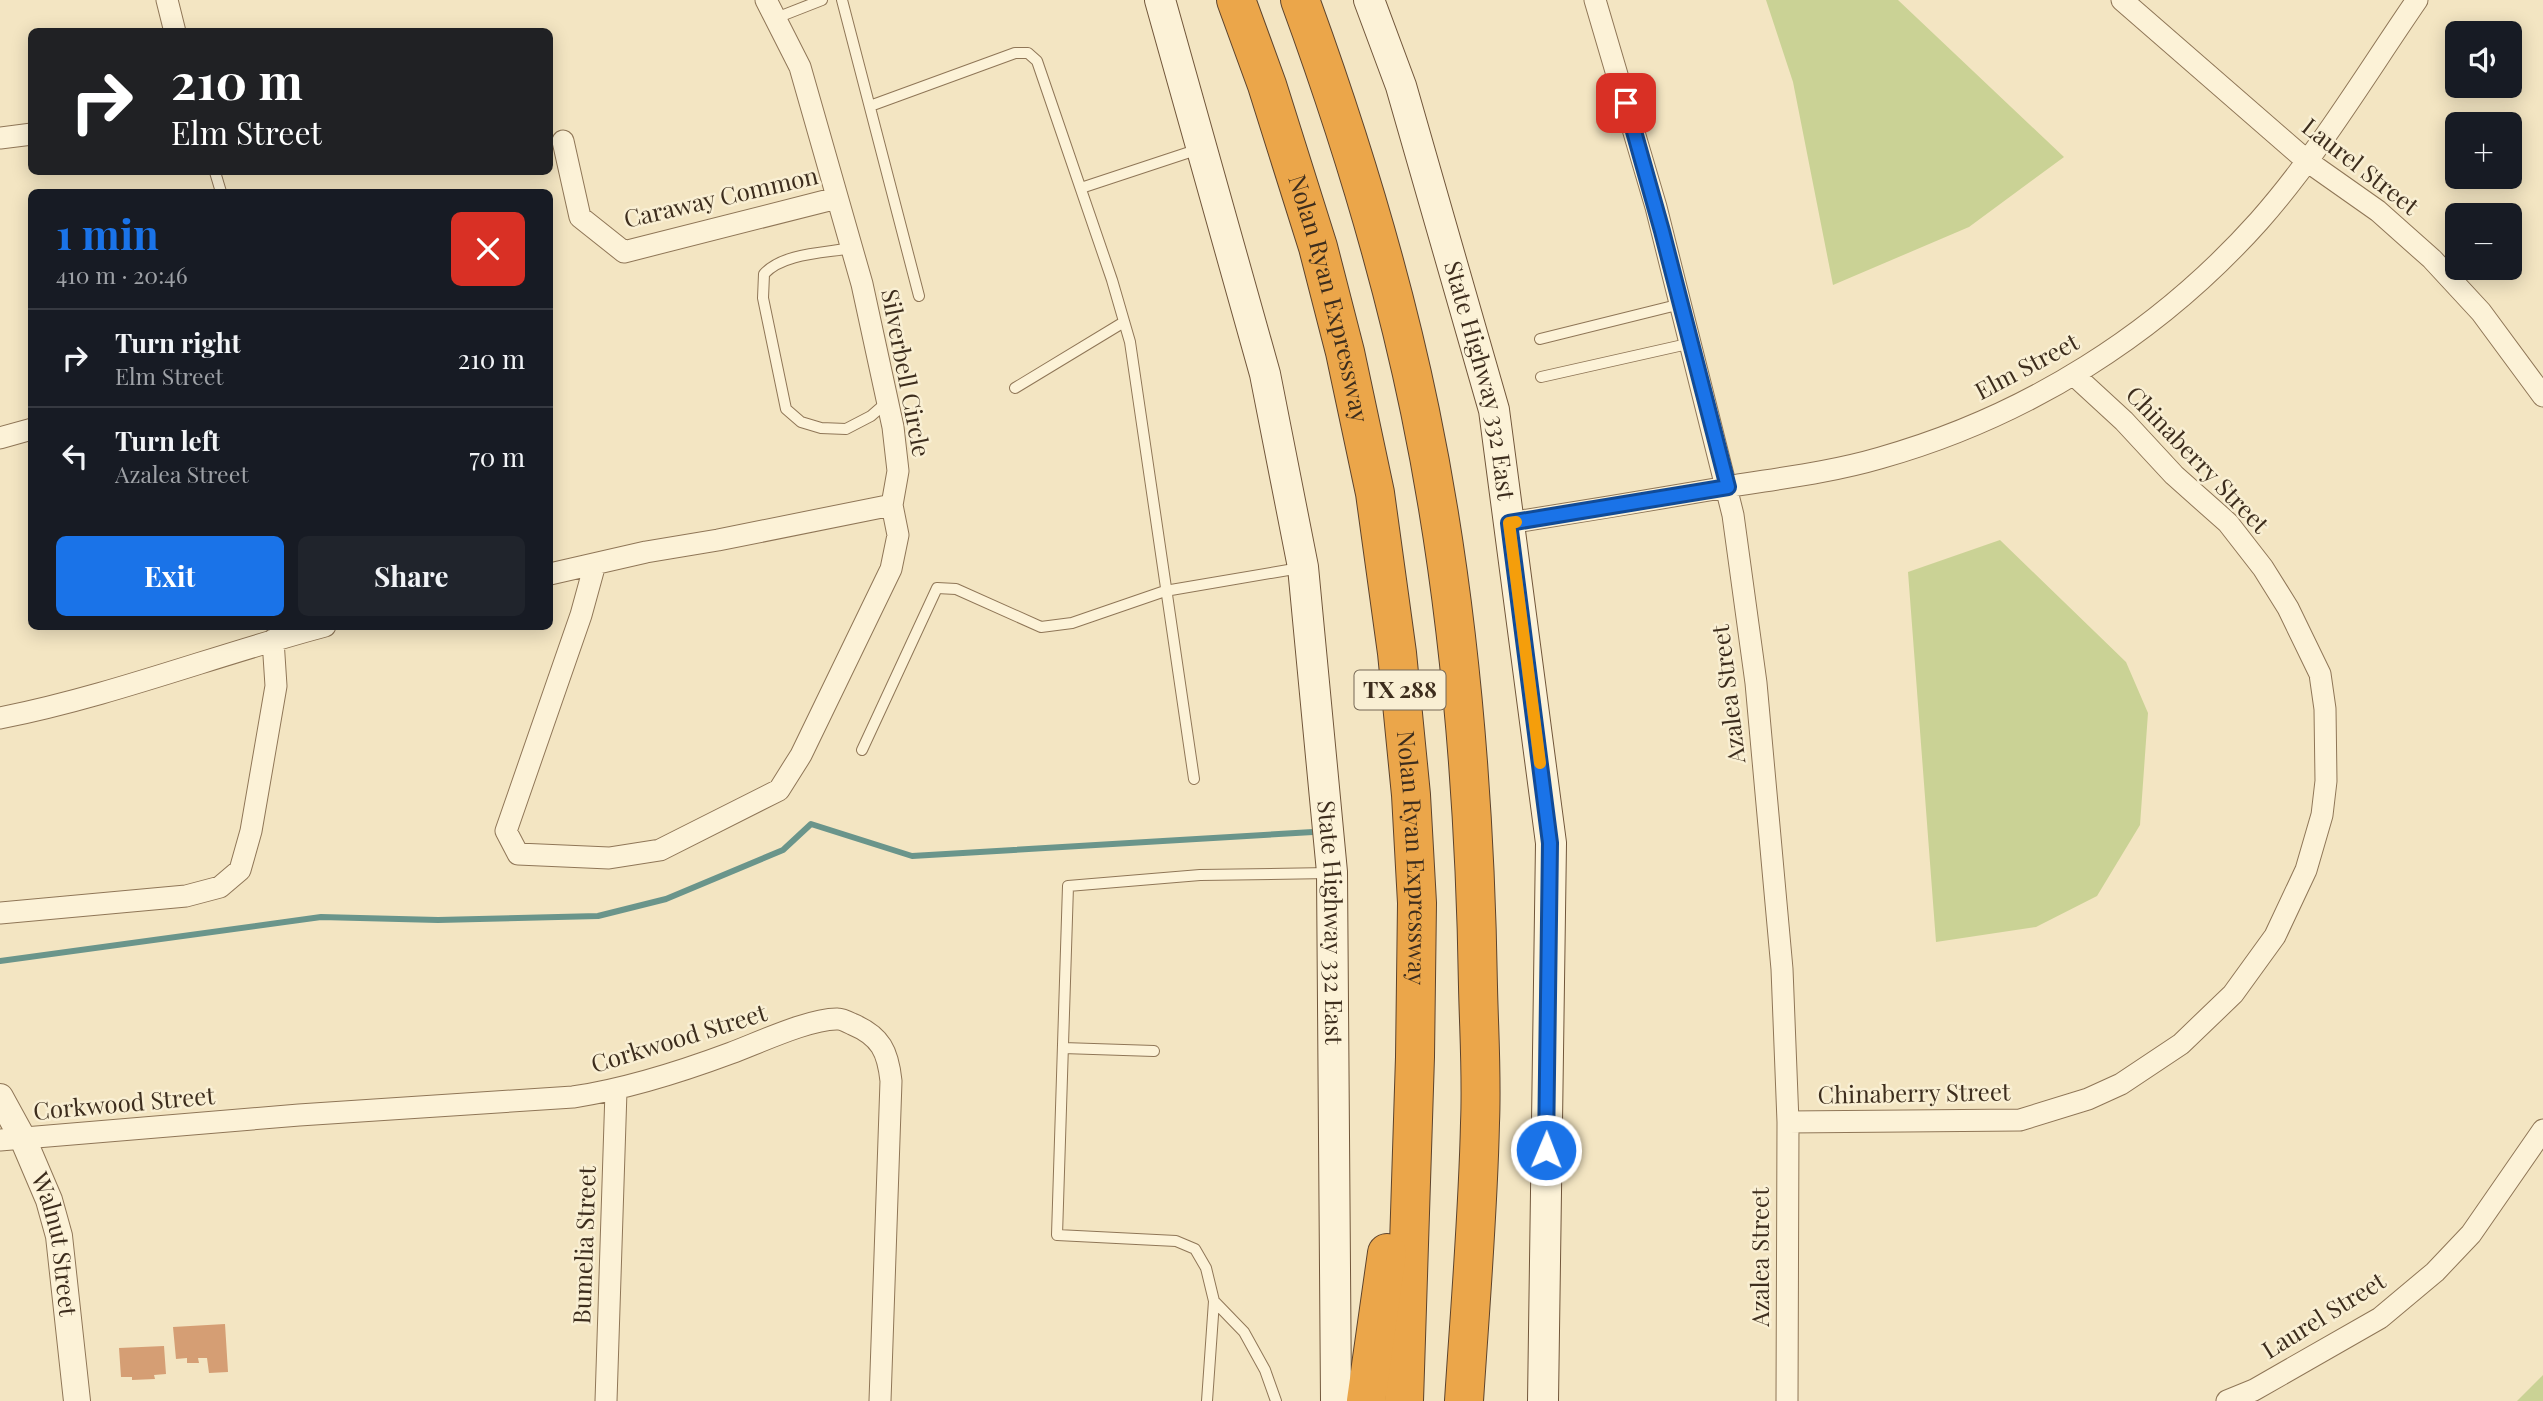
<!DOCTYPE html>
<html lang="en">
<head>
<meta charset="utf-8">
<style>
  body { margin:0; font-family:"Playfair Display",serif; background:#20242c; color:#f1f3f6; height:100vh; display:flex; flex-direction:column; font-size:26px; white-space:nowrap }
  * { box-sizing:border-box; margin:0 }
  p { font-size:23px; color:#9ea1a6 }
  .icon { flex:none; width:38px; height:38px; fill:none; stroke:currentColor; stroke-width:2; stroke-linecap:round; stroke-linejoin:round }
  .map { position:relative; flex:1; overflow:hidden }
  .details { position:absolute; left:28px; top:189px; width:525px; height:441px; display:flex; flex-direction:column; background:#171b24; border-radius:10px; box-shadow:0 4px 18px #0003 }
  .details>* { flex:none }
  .hud { position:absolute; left:28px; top:28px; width:525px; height:147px; border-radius:10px; box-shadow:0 4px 18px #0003; background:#202124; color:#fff; overflow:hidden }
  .tools { position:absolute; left:2445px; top:21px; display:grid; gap:14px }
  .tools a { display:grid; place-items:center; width:77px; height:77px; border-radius:10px; background:#171b24; box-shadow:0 4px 18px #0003; font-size:35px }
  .pin { position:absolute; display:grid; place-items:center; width:60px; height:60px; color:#fff; margin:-30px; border-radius:14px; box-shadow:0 4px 10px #0006 }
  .me { position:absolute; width:77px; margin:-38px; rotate:1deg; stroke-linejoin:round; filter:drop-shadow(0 0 5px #0008) }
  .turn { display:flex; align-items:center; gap:24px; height:147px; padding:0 28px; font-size:32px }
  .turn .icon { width:91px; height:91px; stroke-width:2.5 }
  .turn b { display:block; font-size:49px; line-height:60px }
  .round { display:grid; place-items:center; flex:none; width:74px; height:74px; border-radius:10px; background:#20242c }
  .head { display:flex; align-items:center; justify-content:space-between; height:119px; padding:0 28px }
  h1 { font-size:42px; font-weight:700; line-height:52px; color:#1a73e8 }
  .primary-button { display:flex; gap:14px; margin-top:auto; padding:14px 28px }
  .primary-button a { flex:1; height:80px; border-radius:10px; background:#1a73e8; color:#fff; font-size:28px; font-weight:700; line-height:80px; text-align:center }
  .primary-button a+a { background:#20242c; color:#f1f3f6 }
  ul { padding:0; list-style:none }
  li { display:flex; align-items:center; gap:21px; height:98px; padding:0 28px; border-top:2px solid #363941 }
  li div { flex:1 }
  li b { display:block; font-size:26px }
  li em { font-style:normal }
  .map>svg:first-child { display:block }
  .green { fill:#cad295 }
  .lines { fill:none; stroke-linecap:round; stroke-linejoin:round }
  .stream { stroke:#6a958b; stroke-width:6 }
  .building { fill:#d59e74 }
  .service-casing { stroke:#8f7657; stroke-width:12 }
  .minor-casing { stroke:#8f7657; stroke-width:23 }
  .tertiary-casing { stroke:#8f7657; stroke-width:28 }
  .secondary-casing { stroke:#71563a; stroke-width:32 }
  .motorway-casing { stroke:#5d432c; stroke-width:40 }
  .service { stroke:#fcf2d7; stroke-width:10 }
  .minor { stroke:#fcf2d7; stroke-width:21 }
  .tertiary { stroke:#fcf2d7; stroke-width:26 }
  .secondary { stroke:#fcf2d7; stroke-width:30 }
  .motorway { stroke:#eba64a; stroke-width:38 }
  .route-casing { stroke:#114b97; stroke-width:18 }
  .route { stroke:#1a73e8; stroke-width:12 }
  .slow { stroke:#f59e0b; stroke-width:12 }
  .labels { text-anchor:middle; stroke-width:5; stroke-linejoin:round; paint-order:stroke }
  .shield { fill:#f9efd3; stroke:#756754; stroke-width:2 }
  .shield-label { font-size:23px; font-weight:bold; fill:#3d2d1d }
  .street-label { font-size:24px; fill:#3d2d1d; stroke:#f9efd3 }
</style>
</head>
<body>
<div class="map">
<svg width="2543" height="1401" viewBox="0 0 2543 1401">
  <rect width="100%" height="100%" fill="#f3e5c2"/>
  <path class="green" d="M1766,0h132l166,157 -95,70 -136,58 -40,-203z
    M2000,540l126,122 22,51 -8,112 -43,71 -61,31 -100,15 -28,-370z
    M2543,1375v26h-26z"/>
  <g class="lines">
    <path class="stream" d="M0,961l321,-44 117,3 160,-4 68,-17 117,-49 28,-26 101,32 401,-24"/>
  </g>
  <path class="building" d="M225,1324l3,48 -19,1 -2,-15h-9l1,5h-12v-5l-11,1 -3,-32z
    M164,1346l2,28 -12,1 1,4 -23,1v-3h-11l-2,-29z"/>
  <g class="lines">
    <g class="service-casing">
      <path id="service" d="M842,0l77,296
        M776,18l46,-18
        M870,106l145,-53h13l9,8 75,219 18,62 64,437
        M215,172l6,20
        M1081,188l118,-39
        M852,248c-27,5 -69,5 -88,26l-1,24 23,111 15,13 20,6 25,1 25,-13 16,-14
        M1540,339l141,-35
        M1541,377l151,-34
        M1015,388l109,-66
        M862,750l75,-162 19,1 85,38 31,-4 93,-32 135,-23
        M1063,1048l91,3
        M1214,1301l30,31 21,38 11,31
        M1207,1401l7,-100 -8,-33 -11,-19 -19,-8 -119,-6 11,-349 132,-11 129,-2"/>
    </g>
    <g class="minor-casing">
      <path id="minor" d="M167,0l8,32
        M1595,0l61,207 77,308 23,168 26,286 6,153 -1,279
        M2122,0l185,161 71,50 54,48 49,53 62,84
        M0,138l32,-4
        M563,141l17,76 44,35 213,-54
        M0,438l32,-9
        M1509,523c75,-12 149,-24 224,-37 49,-8 99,-14 147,-28 146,-41 278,-124 379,-237 60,-68 107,-147 158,-221
        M595,564l-14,51 -75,216 12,23 91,4 51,-8 119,-60 22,-35 90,-186 7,-34 -6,-30 6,-34 -5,-44 -31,-143 -62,-217 -34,-67
        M550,574l96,-22 72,-12 174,-35
        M0,718c111,-22 216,-63 325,-92
        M0,913l186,-17 34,-9 20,-17 11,-39 25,-145 -3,-46
        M1788,1122l232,-2 68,-21 33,-15 60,-40 52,-50 42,-58 31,-66 16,-55 4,-34 -1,-72 -5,-35 -32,-66 -25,-40 -35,-45 -54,-48 -50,-54 -50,-46
        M0,1140l299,-25 274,-18c54,-8 107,-25 158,-44 27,-10 80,-35 107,-34 4,0 10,3 14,5 29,12 36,28 39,57l-11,320
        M606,1401l10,-310
        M2227,1401l27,-11 126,-72 55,-46 36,-38 72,-104"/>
    </g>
    <g class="tertiary-casing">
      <g id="tertiary">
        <path id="s1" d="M0,1097l23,42 26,61 10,36 18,165"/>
      </g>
    </g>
    <g class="secondary-casing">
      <g id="secondary">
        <path id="s2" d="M1160,0l105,374 38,193 29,305 4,529"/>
        <path id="s3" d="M1369,0l32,86 93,324 57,433 -8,558"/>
      </g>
    </g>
    <g class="motorway-casing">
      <g id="motorway">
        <path id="s4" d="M1236,0l31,85 51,162 27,105 30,141 22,160 14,142 6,108 -2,154 -11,344"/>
        <path d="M1300,0c49,134 91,271 120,411 39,188 55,384 58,576 1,45 4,90 2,136 -2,92 -10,185 -16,278"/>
        <path d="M1366,1401l21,-148"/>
      </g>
    </g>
    <use href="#service" class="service"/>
    <use href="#minor" class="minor"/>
    <use href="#tertiary" class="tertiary"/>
    <use href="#secondary" class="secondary"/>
    <use href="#motorway" class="motorway"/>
  </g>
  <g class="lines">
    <g class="route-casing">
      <path id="route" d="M1546,1150l4,-307 -41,-320 219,-36 -66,-256 -36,-128"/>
    </g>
    <use href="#route" class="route"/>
    <path class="slow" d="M1516,522l-7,1 31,240"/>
  </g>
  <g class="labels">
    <rect class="shield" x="1354.5" y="670.5" width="91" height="39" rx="5"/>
    <g class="shield-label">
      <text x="1400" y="698">TX 288</text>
    </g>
    <g class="street-label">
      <text transform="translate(2360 167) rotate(38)" y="8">Laurel Street</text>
      <text transform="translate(721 198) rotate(-13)" y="8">Caraway Common</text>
      <text dy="8" stroke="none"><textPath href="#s4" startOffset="313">Nolan Ryan Expressway</textPath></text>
      <text transform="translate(2027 367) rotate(-28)" y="8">Elm Street</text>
      <text transform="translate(905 373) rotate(79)" y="8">Silverbell Circle</text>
      <text dy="8" stroke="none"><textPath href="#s3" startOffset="397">State Highway 332 East</textPath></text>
      <text transform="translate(2197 460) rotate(46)" y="8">Chinaberry Street</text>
      <text transform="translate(1729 694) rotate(-97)" y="8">Azalea Street</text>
      <text dy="8" stroke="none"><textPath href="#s4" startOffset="880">Nolan Ryan Expressway</textPath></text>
      <text dy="8" stroke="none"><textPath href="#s2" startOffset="942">State Highway 332 East</textPath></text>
      <text transform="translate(679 1039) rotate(-17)" y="8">Corkwood Street</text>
      <text transform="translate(1914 1094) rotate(-1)" y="8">Chinaberry Street</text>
      <text transform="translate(124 1104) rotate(-5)" y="8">Corkwood Street</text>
      <text dy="8" stroke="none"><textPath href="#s1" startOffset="159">Walnut Street</textPath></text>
      <text transform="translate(585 1245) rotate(-88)" y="8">Bumelia Street</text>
      <text transform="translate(1761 1257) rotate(-90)" y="8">Azalea Street</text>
      <text transform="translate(2324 1316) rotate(-32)" y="8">Laurel Street</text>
    </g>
  </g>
</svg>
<div class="tools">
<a><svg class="icon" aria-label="sound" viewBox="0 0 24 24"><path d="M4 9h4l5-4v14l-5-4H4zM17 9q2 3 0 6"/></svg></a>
<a>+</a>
<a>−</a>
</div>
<div class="pin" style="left:1626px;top:103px;background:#d93025"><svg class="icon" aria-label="arrive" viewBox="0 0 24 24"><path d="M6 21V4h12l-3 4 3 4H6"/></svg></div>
<svg class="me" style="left:1546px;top:1150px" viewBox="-20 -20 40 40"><circle r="17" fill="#1a73e8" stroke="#fff" stroke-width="3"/><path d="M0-11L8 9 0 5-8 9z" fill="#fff"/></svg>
<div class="hud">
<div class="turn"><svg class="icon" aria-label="right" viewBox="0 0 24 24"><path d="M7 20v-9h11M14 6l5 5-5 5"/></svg><div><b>210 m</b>Elm Street</div></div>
</div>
<section class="details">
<div class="head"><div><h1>1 min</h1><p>410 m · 20:46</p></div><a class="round" style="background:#d93025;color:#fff"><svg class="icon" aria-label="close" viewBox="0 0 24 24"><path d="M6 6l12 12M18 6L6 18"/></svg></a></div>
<ul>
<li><svg class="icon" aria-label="right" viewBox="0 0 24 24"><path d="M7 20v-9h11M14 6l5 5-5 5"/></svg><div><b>Turn right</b><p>Elm Street</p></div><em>210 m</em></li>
<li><svg class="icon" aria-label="left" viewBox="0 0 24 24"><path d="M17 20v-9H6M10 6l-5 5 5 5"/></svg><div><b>Turn left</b><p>Azalea Street</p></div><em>70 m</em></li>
</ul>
<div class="primary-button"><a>Exit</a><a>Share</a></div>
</section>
</div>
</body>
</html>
